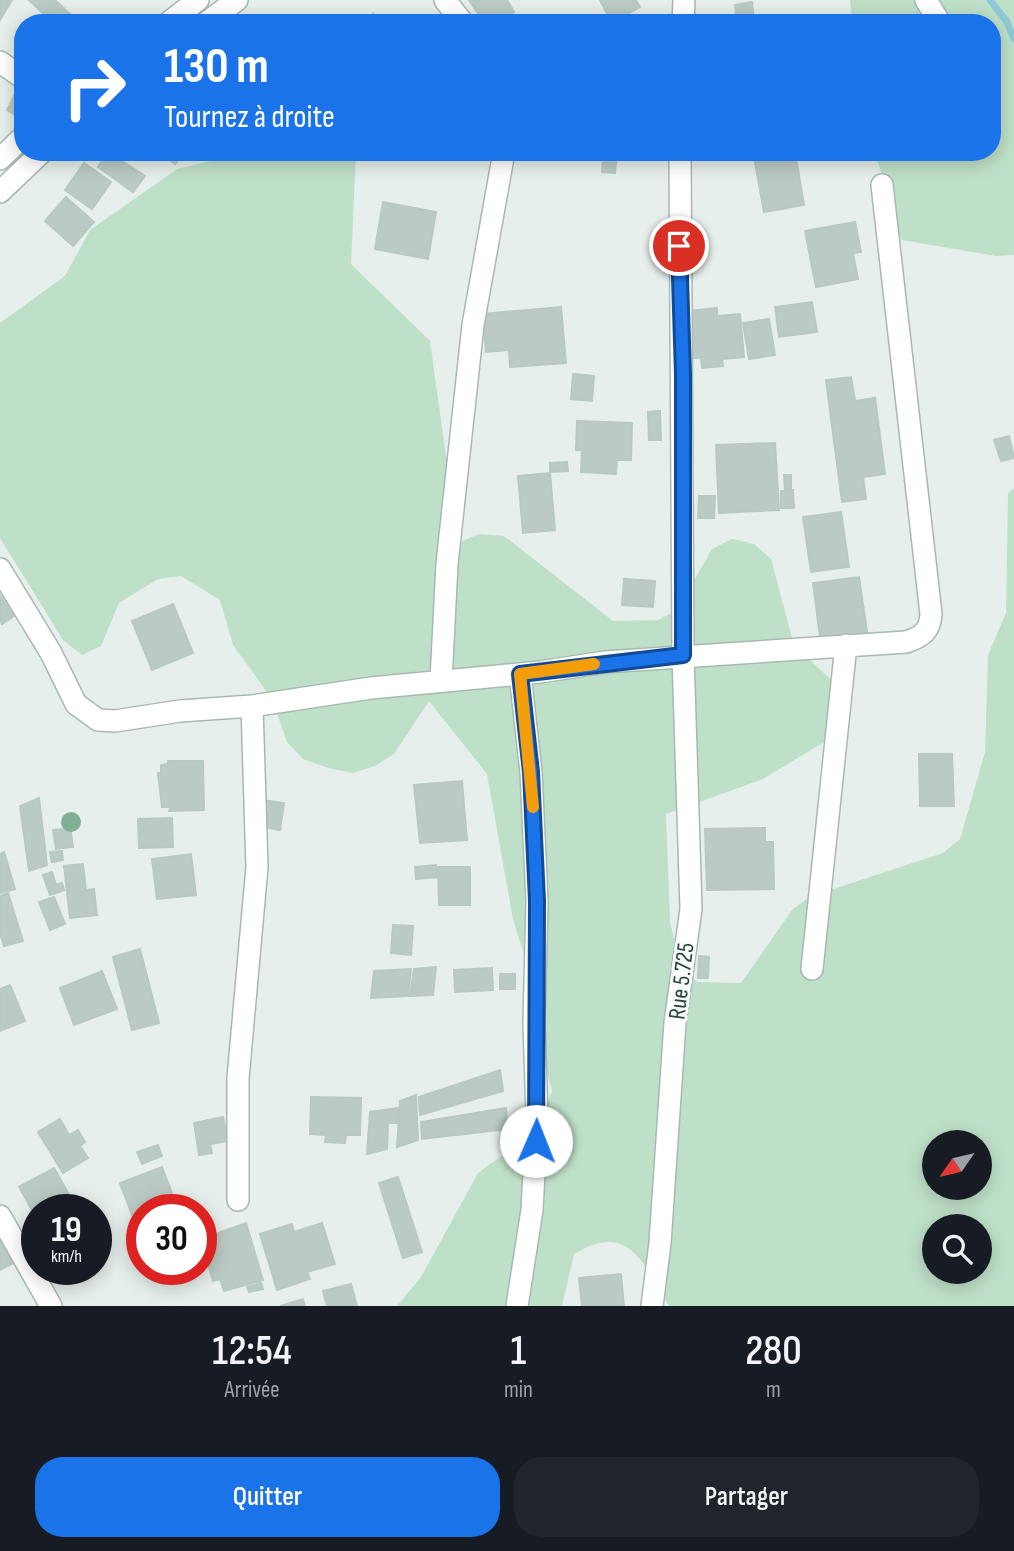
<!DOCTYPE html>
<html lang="fr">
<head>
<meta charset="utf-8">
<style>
  body { margin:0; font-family:"Sofia Sans Condensed",sans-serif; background:#20242c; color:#f1f3f6; height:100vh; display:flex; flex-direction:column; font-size:26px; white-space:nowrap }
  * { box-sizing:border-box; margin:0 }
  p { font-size:23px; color:#9ea1a6 }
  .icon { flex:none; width:38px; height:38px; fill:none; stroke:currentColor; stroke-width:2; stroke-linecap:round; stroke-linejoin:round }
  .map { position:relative; height:1306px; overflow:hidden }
  .sheet { display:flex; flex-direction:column; background:#171b24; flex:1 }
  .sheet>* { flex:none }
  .guide { position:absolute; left:14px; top:14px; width:987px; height:147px; border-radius:28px; box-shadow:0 4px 18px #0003; background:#1a73e8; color:#fff; overflow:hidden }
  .needle { width:46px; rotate:236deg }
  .tools { position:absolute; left:922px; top:1130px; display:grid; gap:14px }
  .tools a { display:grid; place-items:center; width:70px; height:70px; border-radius:50%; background:#171b24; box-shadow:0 4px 18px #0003; font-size:35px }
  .speed { position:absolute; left:21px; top:1194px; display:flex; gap:14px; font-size:35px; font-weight:700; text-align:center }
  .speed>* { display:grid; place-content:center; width:91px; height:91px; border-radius:50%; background:#171b24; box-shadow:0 4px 18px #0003; line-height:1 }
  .speed small { font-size:18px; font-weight:400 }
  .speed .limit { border:10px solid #d22; background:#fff; color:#111 }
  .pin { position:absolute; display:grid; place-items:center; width:60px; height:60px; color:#fff; margin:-30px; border:4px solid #fff; border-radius:50%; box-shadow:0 2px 7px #0007 }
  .me { position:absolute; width:77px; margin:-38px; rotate:1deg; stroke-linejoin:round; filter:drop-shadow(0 0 5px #0008) }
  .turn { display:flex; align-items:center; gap:24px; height:147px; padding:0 35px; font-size:32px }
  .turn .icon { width:91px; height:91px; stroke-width:2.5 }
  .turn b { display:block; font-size:49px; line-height:60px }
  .eta { display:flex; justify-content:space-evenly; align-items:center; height:119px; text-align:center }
  .eta b { font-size:42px; font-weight:600; line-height:49px }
  .action { display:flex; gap:14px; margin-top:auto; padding:14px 35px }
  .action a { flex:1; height:80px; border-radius:28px; background:#1a73e8; color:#fff; font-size:28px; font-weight:600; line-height:80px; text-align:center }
  .action a+a { background:#20242c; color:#f1f3f6 }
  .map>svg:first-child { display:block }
  .green { fill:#bfe0c8; fill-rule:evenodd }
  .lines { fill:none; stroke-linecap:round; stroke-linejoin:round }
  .stream { stroke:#8ec9d4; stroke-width:7 }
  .building { fill:#bbcac4; stroke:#b8c9c2; stroke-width:2 }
  .minor-casing { stroke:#a8b8b2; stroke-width:24 }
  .minor { stroke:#fff; stroke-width:21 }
  .tree { fill:#80af93 }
  .route-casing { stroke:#114b97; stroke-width:18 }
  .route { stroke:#1a73e8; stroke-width:12 }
  .slow { stroke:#f59e0b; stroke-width:12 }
  .labels { text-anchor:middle; stroke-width:6; stroke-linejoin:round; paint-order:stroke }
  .street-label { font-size:24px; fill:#24423a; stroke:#f7fbf9 }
</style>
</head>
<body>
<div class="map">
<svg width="1014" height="1306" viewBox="0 0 1014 1306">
  <rect width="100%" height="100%" fill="#e6efeb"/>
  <path class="green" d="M850,0h164v255l-18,1 -95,-16 -26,-88h117v-129h-140z
    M249,152h107l-5,112 79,77 28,202 21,-9 25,2 109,85 45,-1 19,-10 35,-61 20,-10 22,5 17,15 23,86 47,44 -2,44 -76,46 -97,35 4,108 11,46 16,14 44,1 51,-73 17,-13 134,-44 17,-14 25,-87 3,-97 18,-42 2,-120 6,-5v818h-345c-25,-42 -40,-86 -95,-52l-12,52h-165l24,-29 57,-104 58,-42 16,-40 -18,-68 -1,-39 -20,-65 -26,-145 -58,-73 -35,53 -19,12 -22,7 -25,-5 -25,-9 -16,-17 -15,-43 -39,-54 -13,-45 -39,-24 -23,3 -39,24 -18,43 -19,9 -19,-15 -63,-102v-215l65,-47 25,-46 87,-61zM934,1143h46v45h-46zM934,1227h46v45h-46z"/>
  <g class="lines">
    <path class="stream" d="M990,0l17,22 7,17"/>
  </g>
  <path class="building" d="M0,0h12l-12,20z
    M29,0h26l15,14 -8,9h-9z
    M469,0h38l7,12 -17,11h-13z
    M600,0h36l4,7 -28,16z
    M752,2l2,21h-17l-2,-18z
    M373,14l4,9h-19z
    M730,17v6h-25v-3z
    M16,92l7,3v24l-16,-9z
    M108,152l37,24 -12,16 -35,-25z
    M160,152h24l-9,12z
    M603,152h14l-2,21 -13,-1z
    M753,152h42l9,53 -40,7z
    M84,163l27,19 -19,27 -27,-19z
    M66,197l28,25 -21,24 -28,-25z
    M383,202l53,10 -8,47 -53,-10z
    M855,222l6,30 -8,1 5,26 -42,8 -11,-56z
    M812,302l5,30 -38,5 -4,-30z
    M561,307l5,56 -56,4 -1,-17 -23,2 -3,-38z
    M717,308v8l23,-2 4,43 -22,2 1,7 -21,2 -1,-10h-7l-5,-47z
    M769,319l6,36 -26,4 -6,-36z
    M573,374l21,2 -2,25 -21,-2z
    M851,377l4,24 20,-3 10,76 -22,3 3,22 -24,3 -16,-122z
    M660,411l1,29h-12l-1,-28z
    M577,421l55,2 -1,37h-14l-1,14 -35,-2 1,-22h-6z
    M1009,436l5,22 -13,3 -7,-21z
    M775,443l4,67 -60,3 -3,-68z
    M567,462l1,9 -18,1v-9z
    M550,473l5,57 -32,3 -5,-57z
    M784,475h7v15h-6z
    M793,490l1,18h-13v-17z
    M699,496h16l-1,22h-16z
    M841,512l8,55 -38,5 -8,-55z
    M859,577l9,62 -47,6 -8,-62z
    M624,579l31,2 -2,26 -31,-2z
    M0,595l14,21 -12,8 -2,-4z
    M173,604l20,49 -41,17 -20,-49z
    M919,754h33l2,52h-34z
    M168,761h35l1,49 -35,1 1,-4h-8l-4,-34h3v-8l7,-1z
    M462,781l5,59 -47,3 -6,-58z
    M39,798l8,67 -18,6 -9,-65z
    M262,800l22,3 -4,27 -22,-4z
    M172,818l1,29 -34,1 -1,-29z
    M70,828l3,19 -17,2 -3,-19z
    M765,828v14h8l1,47 -67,1 -2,-61z
    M62,851l1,9 -11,2 -2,-10z
    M4,852l11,37 -15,4v-39z
    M191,854l5,41 -39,4 -5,-40z
    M83,864l3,26 8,-1 3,26 -27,3 -6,-52z
    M436,865l1,12 -21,2 -1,-12z
    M438,867h32v38h-31z
    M52,872l4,13 6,-2 2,7 -14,5 -7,-20z
    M8,893l15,48 -19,5 -4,-13v-37z
    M54,897l11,27 -15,6 -11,-28z
    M393,925l20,1 -2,29 -20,-2z
    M140,949l19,74 -27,7 -19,-73z
    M699,956l10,1 -1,21h-10z
    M436,967l-3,28 -23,1 4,-27z
    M492,968l1,22 -38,2 -1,-22z
    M411,969l-3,27 -37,2 3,-27z
    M102,971l15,38 -43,16 -14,-37z
    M500,974h15v15h-15z
    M10,985l15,36 -25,10v-42z
    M500,1070l3,21 -83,24 -1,-18z
    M416,1095l2,45 -21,7 3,-46z
    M311,1097l50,1 -1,37h-14l-1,8 -20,-1 1,-7 -16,-1z
    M398,1108l-1,15h-9l-1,26 -20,5 3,-42z
    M506,1108l1,21 -85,10 -1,-17z
    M223,1117l5,24 -18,3 2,9 -13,2 -5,-32z
    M60,1119l9,16 9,-5 7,12 -5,4 8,12 -25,15 -25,-41z
    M158,1145l4,11 -20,8 -5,-12z
    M162,1167l16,42h-36v17l-5,2 -17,-45z
    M54,1168l23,41h-40v10l-18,-32z
    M398,1177l24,75 -19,6 -24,-75z
    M246,1223l17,57 -39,11 -4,-12 -7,2 -12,-42z
    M322,1223l13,41 -28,8 3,7 -33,11 -17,-56 32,-10 2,8z
    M0,1229l15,33 -15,8z
    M621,1274l3,32h-42l-3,-28z
    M261,1283l2,6 -14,3 -2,-5z
    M351,1284l6,22h-30l-4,-15z
    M303,1299l2,7h-25z"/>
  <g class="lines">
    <g class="minor-casing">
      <path id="minor" d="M445,0l18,23
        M926,0l14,23
        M168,23l30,-23
        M206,23l31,-23
        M683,23l1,-23
        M0,62l23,16
        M0,159l23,-22
        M0,192l42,-40
        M0,569l51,84 25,51 22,16 17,1 65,-10 72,-5 119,-18 169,-16 65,-10 301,-20c16,-5 24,-11 25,-28l-49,-429
        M441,681l6,-117 26,-239 31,-173
        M812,969l34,-324
        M238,1200v-122l19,-211 -5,-161
        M0,1216l51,90
        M517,1306l15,-96 5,-92 -3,-95 3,-122 -6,-129 -11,-98
        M652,1306l8,-63 15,-220 16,-114 -8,-254 -3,-503"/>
    </g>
    <use href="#minor" class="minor"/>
  </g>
  <circle class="tree" cx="71" cy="822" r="10"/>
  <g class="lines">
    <g class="route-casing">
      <path id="route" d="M536,1141l1,-240 -6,-129 -11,-98 163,-19v-281l-4,-128"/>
    </g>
    <use href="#route" class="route"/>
    <path class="slow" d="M533,807l-13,-133 74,-10"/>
  </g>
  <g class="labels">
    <g class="street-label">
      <text transform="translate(681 981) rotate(-83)" y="8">Rue 5.725</text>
    </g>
  </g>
</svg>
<div class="tools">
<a><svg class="needle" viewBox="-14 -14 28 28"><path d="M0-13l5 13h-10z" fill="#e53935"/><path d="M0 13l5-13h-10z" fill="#9ea1a6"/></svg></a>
<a><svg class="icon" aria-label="search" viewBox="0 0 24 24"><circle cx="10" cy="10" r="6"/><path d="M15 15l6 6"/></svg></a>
</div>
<div class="speed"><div>19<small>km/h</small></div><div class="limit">30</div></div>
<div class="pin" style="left:679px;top:246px;background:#d93025"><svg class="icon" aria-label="arrive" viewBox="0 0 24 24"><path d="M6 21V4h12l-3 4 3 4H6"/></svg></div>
<svg class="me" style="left:536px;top:1141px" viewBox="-20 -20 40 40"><circle r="19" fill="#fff"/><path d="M0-13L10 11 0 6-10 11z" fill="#1a73e8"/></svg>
<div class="guide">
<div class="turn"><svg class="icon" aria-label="right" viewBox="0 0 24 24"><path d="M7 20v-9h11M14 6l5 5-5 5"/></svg><div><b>130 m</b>Tournez à droite</div></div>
</div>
</div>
<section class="sheet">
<div class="eta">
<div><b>12:54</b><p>Arrivée</p></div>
<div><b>1</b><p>min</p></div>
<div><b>280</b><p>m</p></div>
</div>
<div class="action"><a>Quitter</a><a>Partager</a></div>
</section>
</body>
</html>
